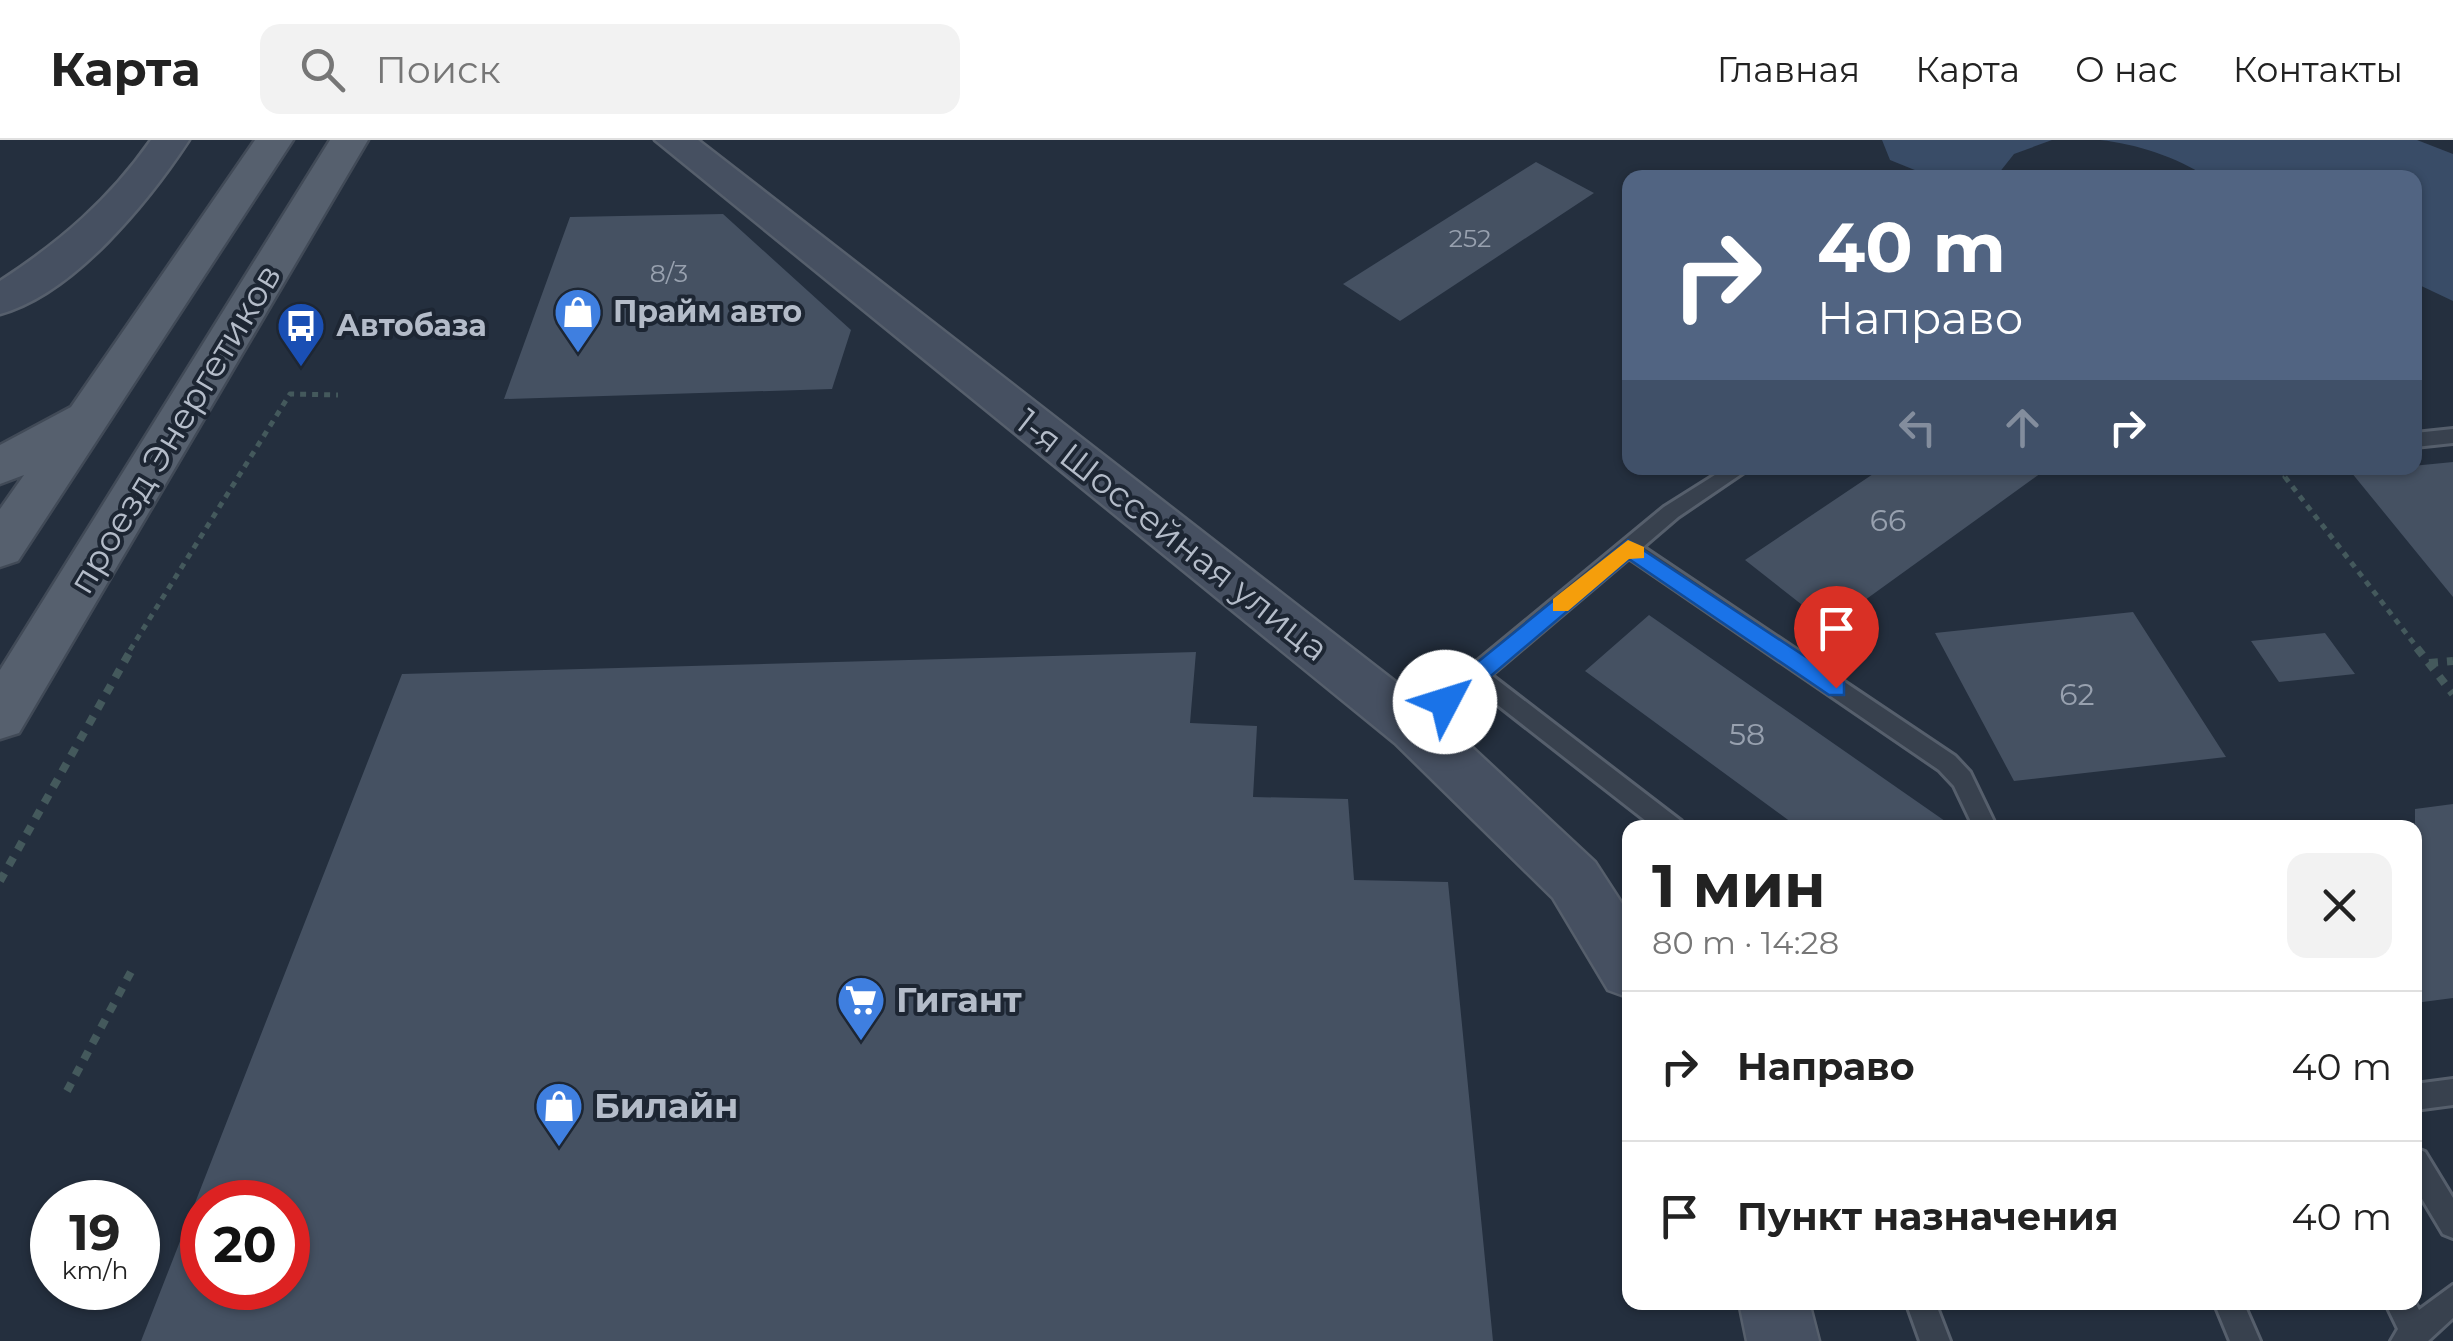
<!DOCTYPE html>
<html lang="ru">
<head>
<meta charset="utf-8">
<style>
  body { margin:0; font-family:Montserrat,sans-serif; background:#f2f2f2; color:#222; height:100vh; display:flex; flex-direction:column; font-size:38px; white-space:nowrap }
  * { box-sizing:border-box; margin:0 }
  p { font-size:32px; color:#767676 }
  .icon { flex:none; width:55px; height:55px; fill:none; stroke:currentColor; stroke-width:2; stroke-linecap:round; stroke-linejoin:round }
  .map { position:relative; flex:1; overflow:hidden }
  .drawer { position:absolute; left:1622px; top:680px; width:800px; height:490px; display:flex; flex-direction:column; background:#fff; border-radius:20px; box-shadow:0 2px 8px #0004 }
  .drawer>* { flex:none }
  .banner { position:absolute; left:1622px; top:30px; width:800px; height:305px; border-radius:20px; box-shadow:0 2px 8px #0004; background:#516482; color:#fff; overflow:hidden }
  .speed { position:absolute; left:30px; top:1040px; display:flex; gap:20px; font-size:50px; font-weight:700; text-align:center }
  .speed>* { display:grid; place-content:center; width:130px; height:130px; border-radius:50%; background:#fff; box-shadow:0 2px 8px #0004; line-height:1 }
  .speed small { font-size:25px; font-weight:400 }
  .speed .limit { border:15px solid #d22; background:#fff; color:#111 }
  .pin { position:absolute; display:grid; place-items:center; width:85px; height:85px; color:#fff; margin:-102px -42px; border-radius:50% 50% 50% 0; rotate:-45deg; box-shadow:0 0 10px #0007 }
  .pin .icon { rotate:45deg }
  .me { position:absolute; width:110px; margin:-55px; rotate:50deg; stroke-linejoin:round; filter:drop-shadow(0 0 8px #0008) }
  .turn { display:flex; align-items:center; gap:35px; height:210px; padding:0 30px; font-size:45px }
  .turn .icon { width:130px; height:130px; stroke-width:2.5 }
  .turn b { display:block; font-size:70px; line-height:85px }
  .lanes { display:flex; align-items:center; height:95px; padding:0 30px; background:#0003; justify-content:center; gap:50px; direction:ltr }
  .lanes .off { opacity:.35 }
  .round { display:grid; place-items:center; flex:none; width:105px; height:105px; border-radius:20px; background:#f2f2f2 }
  .headline { display:flex; align-items:center; justify-content:space-between; height:170px; padding:0 30px }
  h1 { font-size:60px; font-weight:700; line-height:75px }
  ul { padding:0; list-style:none }
  li { display:flex; align-items:center; gap:30px; height:150px; padding:0 30px; border-top:2px solid #e0e0e0 }
  li div { flex:1 }
  li b { display:block; font-size:38px }
  li em { font-style:normal }
  header { display:flex; align-items:center; gap:60px; box-sizing:border-box; height:140px; padding:0 50px; background:#fff; border-bottom:2px solid #e0e0e0 }
  header strong { font-size:48px }
  nav { display:flex; gap:55px; margin-inline-start:auto; font-size:35px }
  .search { width:700px; height:90px; background:#f2f2f2; display:flex; align-items:center; gap:25px; box-sizing:border-box; padding:0 35px; border-radius:20px; color:#767676; font-size:38px }
  .map>svg:first-child { display:block }
  .water { fill:#394c67 }
  .building { fill:#455162; fill-rule:evenodd }
  .lines { fill:none; stroke-linecap:round; stroke-linejoin:round }
  .service-casing { stroke:#565f6c; stroke-width:6 }
  .secondary-casing { stroke:#565f6c; stroke-width:5 }
  .primary-casing { stroke:#414a57; stroke-width:5 }
  .path-far1 { stroke:#44595c; stroke-width:5; stroke-dasharray:6 6; stroke-linecap:butt }
  .path { stroke:#44595c; stroke-width:8; stroke-dasharray:9 9; stroke-linecap:butt }
  .service { fill:#38414e; fill-rule:evenodd }
  .secondary { fill:#465061; fill-rule:evenodd }
  .primary { fill:#56606e; fill-rule:evenodd }
  .route { fill:#1a73e8; stroke:#114b97; stroke-width:2.5 }
  .slow { fill:#f59e0b }
  .labels { text-anchor:middle; stroke-width:8; stroke-linejoin:round; paint-order:stroke }
  .far-number-label { font-size:25px; fill:#98a1af }
  .far-poi-label { font-size:30px; font-weight:bold; fill:#b4bcc9; stroke:#1d2633; text-anchor:start }
  .number-label { font-size:30px; fill:#98a1af }
  .street-label { font-size:35px; fill:#b4bcc9; stroke:#1d2633 }
  .poi-label { font-size:35px; font-weight:bold; fill:#b4bcc9; stroke:#1d2633; text-anchor:start }
</style>
</head>
<body>
<header>
<strong>Карта</strong>
<div class="search"><svg class="icon" aria-label="search" viewBox="0 0 24 24"><circle cx="10" cy="10" r="6"/><path d="M15 15l6 6"/></svg>Поиск</div>
<nav><a>Главная</a><a>Карта</a><a>О нас</a><a>Контакты</a></nav>
</header>
<div class="map">
<svg width="2453" height="1201" viewBox="0 0 2453 1201">
  <rect width="100%" height="100%" fill="#242f3e"/>
  <path class="water" d="M1882,0h170l-38,14 -19,24 -63,-1 -42,-17z
    M2100,0h317l36,14v147l-38,-18v-105l-208,-1c-31,-20 -70,-33 -107,-37z"/>
  <path class="building" d="M1536,22l58,31 -194,128 -57,-37z
    M723,74l128,116 -19,59 -328,10 66,-182z
    M2453,322v135l-102,-125z
    M1882,328h166l-219,158 -84,-66z
    M2133,472l93,145 -212,24 -79,-148z
    M1649,475l306,213h-156l-214,-157z
    M2325,493l30,41 -76,8 -28,-41z
    M1196,512l-6,71 67,3 -4,71 95,2 6,81 94,2 45,459h-1352l261,-667zM202,1062h86v86h-86z
    M2453,664v194l-38,5v-194z"/>
  <g class="lines">
    <g class="service-casing">
      <path id="service" d="M2453,289v14l-38,4v-14z
        M1726,328h24l-72,49 -35,30 312,209 15,16 27,56h-23l-20,-42 -15,-16 -310,-212 -138,117 190,146 3,7h-29l-179,-140 -54,46h-16l-3,-7 3,-7 258,-213z
        M2453,939v26l-38,5v-26z
        M2415,1008l10,4 28,46v40l-10,-4 -28,-47z
        M2453,1145v33l-25,23h-37l7,-12 -13,-27h30l4,8z
        M1906,1162h29l15,39h-30z
        M2214,1162h29l17,39h-30z"/>
    </g>
    <g class="secondary-casing">
      <path id="secondary" d="M151,0h38c-40,61 -115,154 -189,174v-33c60,-39 110,-82 151,-141z
        M655,0h43l735,571 162,151 35,54v82l-22,-8 -55,-92 -158,-155z
        M1739,1162h70l10,39h-72z"/>
    </g>
    <g class="primary-casing">
      <path id="primary" d="M255,0h38l-275,421 -18,6v-58l24,-34 -24,9v-39l71,-38z
        M330,0h38l-349,593 -19,6v-69z"/>
    </g>
    <path class="path-far1" d="M2293,328l-8,9 134,173
      M130,510l160,-256 48,1"/>
    <path class="path" d="M2417,508l36,46
      M2429,523l24,-2
      M0,741l132,-233
      M67,951l66,-123"/>
    <use href="#service" class="service"/>
    <use href="#secondary" class="secondary"/>
    <use href="#primary" class="primary"/>
  </g>
  <path class="route" d="M1628,400l216,142v13h-15l-200,-136 -176,149h-16v-13z"/>
  <path class="slow" d="M1628,400l16,7v11l-15,1 -61,52h-15v-12z"/>
  <defs>
    <g id="shop-pin" transform="scale(2.5)"><path d="M0 17L-7.5 6A9.5 9.5 0 1 1 7.5 6Z" fill="#3f7fe0" stroke="#1d2633"/><path d="M-5-2.5h2.3a2.7 3.5 0 0 1 5.4 0H5L5.5 6h-11ZM-1.5-2.5h3a1.5 2.3 0 0 0-3 0Z" fill="#fff"/></g>
    <g id="bus-pin" transform="scale(2.5)"><path d="M0 17L-7.5 6A9.5 9.5 0 1 1 7.5 6Z" fill="#1a4fb4" stroke="#1d2633"/><path d="M-5-6H5V4H4V6H2V4H-2V6H-4V4H-5ZM-3.5-4V0h7V-4ZM-3.5 1.2v1.5H-2V1.2ZM2 1.2v1.5H3.5V1.2Z" fill="#fff"/></g>
    <g id="supermarket-pin" transform="scale(2.5)"><path d="M0 17L-7.5 6A9.5 9.5 0 1 1 7.5 6Z" fill="#3f7fe0" stroke="#1d2633"/><path d="M-6-5.5h2.5l.6 2H6L4.5 2H-2.5L-4.4-4H-6ZM-1.5 3.2a1.3 1.3 0 1 0 .1 0ZM3 3.2a1.3 1.3 0 1 0 .1 0Z" fill="#fff"/></g>
  </defs>
  <g fill-rule="evenodd">
    <use href="#shop-pin" x="578" y="172"/>
    <use href="#bus-pin" x="301" y="186"/>
    <use href="#supermarket-pin" x="861" y="860"/>
    <use href="#shop-pin" x="559" y="966"/>
  </g>
  <g class="labels">
    <g class="far-number-label">
      <text x="1470" y="107">252</text>
      <text x="669" y="142">8/3</text>
    </g>
    <g class="far-poi-label">
      <text x="613" y="182">Прайм авто</text>
      <text x="336" y="196">Автобаза</text>
    </g>
    <g class="number-label">
      <text x="1888" y="391">66</text>
      <text x="2077" y="565">62</text>
      <text x="1747" y="605">58</text>
    </g>
    <g class="street-label">
      <text transform="translate(175 289) rotate(-59)" y="12">проезд Энергетиков</text>
      <text transform="translate(1172 395) rotate(38)" y="12">1-я Шоссейная улица</text>
    </g>
    <g class="poi-label">
      <text x="896" y="872">Гигант</text>
      <text x="594" y="978">Билайн</text>
    </g>
  </g>
</svg>
<div class="speed"><div>19<small>km/h</small></div><div class="limit">20</div></div>
<div class="pin" style="left:1836px;top:548px;background:#d93025"><svg class="icon" aria-label="arrive" viewBox="0 0 24 24"><path d="M6 21V4h12l-3 4 3 4H6"/></svg></div>
<svg class="me" style="left:1445px;top:562px" viewBox="-20 -20 40 40"><circle r="19" fill="#fff"/><path d="M0-13L10 11 0 6-10 11z" fill="#1a73e8"/></svg>
<div class="banner">
<div class="turn"><svg class="icon" aria-label="right" viewBox="0 0 24 24"><path d="M7 20v-9h11M14 6l5 5-5 5"/></svg><div><b>40 m</b>Направо</div></div>
<div class="lanes"><svg class="icon off" aria-label="left" viewBox="0 0 24 24"><path d="M17 20v-9H6M10 6l-5 5 5 5"/></svg><svg class="icon off" aria-label="ahead" viewBox="0 0 24 24"><path d="M12 20V5M6 11l6-6 6 6"/></svg><svg class="icon" aria-label="right" viewBox="0 0 24 24"><path d="M7 20v-9h11M14 6l5 5-5 5"/></svg></div>
</div>
<section class="drawer">
<div class="headline"><div><h1>1 мин</h1><p>80 m · 14:28</p></div><a class="round"><svg class="icon" aria-label="close" viewBox="0 0 24 24"><path d="M6 6l12 12M18 6L6 18"/></svg></a></div>
<ul>
<li><svg class="icon" aria-label="right" viewBox="0 0 24 24"><path d="M7 20v-9h11M14 6l5 5-5 5"/></svg><div><b>Направо</b></div><em>40 m</em></li>
<li><svg class="icon" aria-label="arrive" viewBox="0 0 24 24"><path d="M6 21V4h12l-3 4 3 4H6"/></svg><div><b>Пункт назначения</b></div><em>40 m</em></li>
</ul>
</section>
</div>
</body>
</html>
